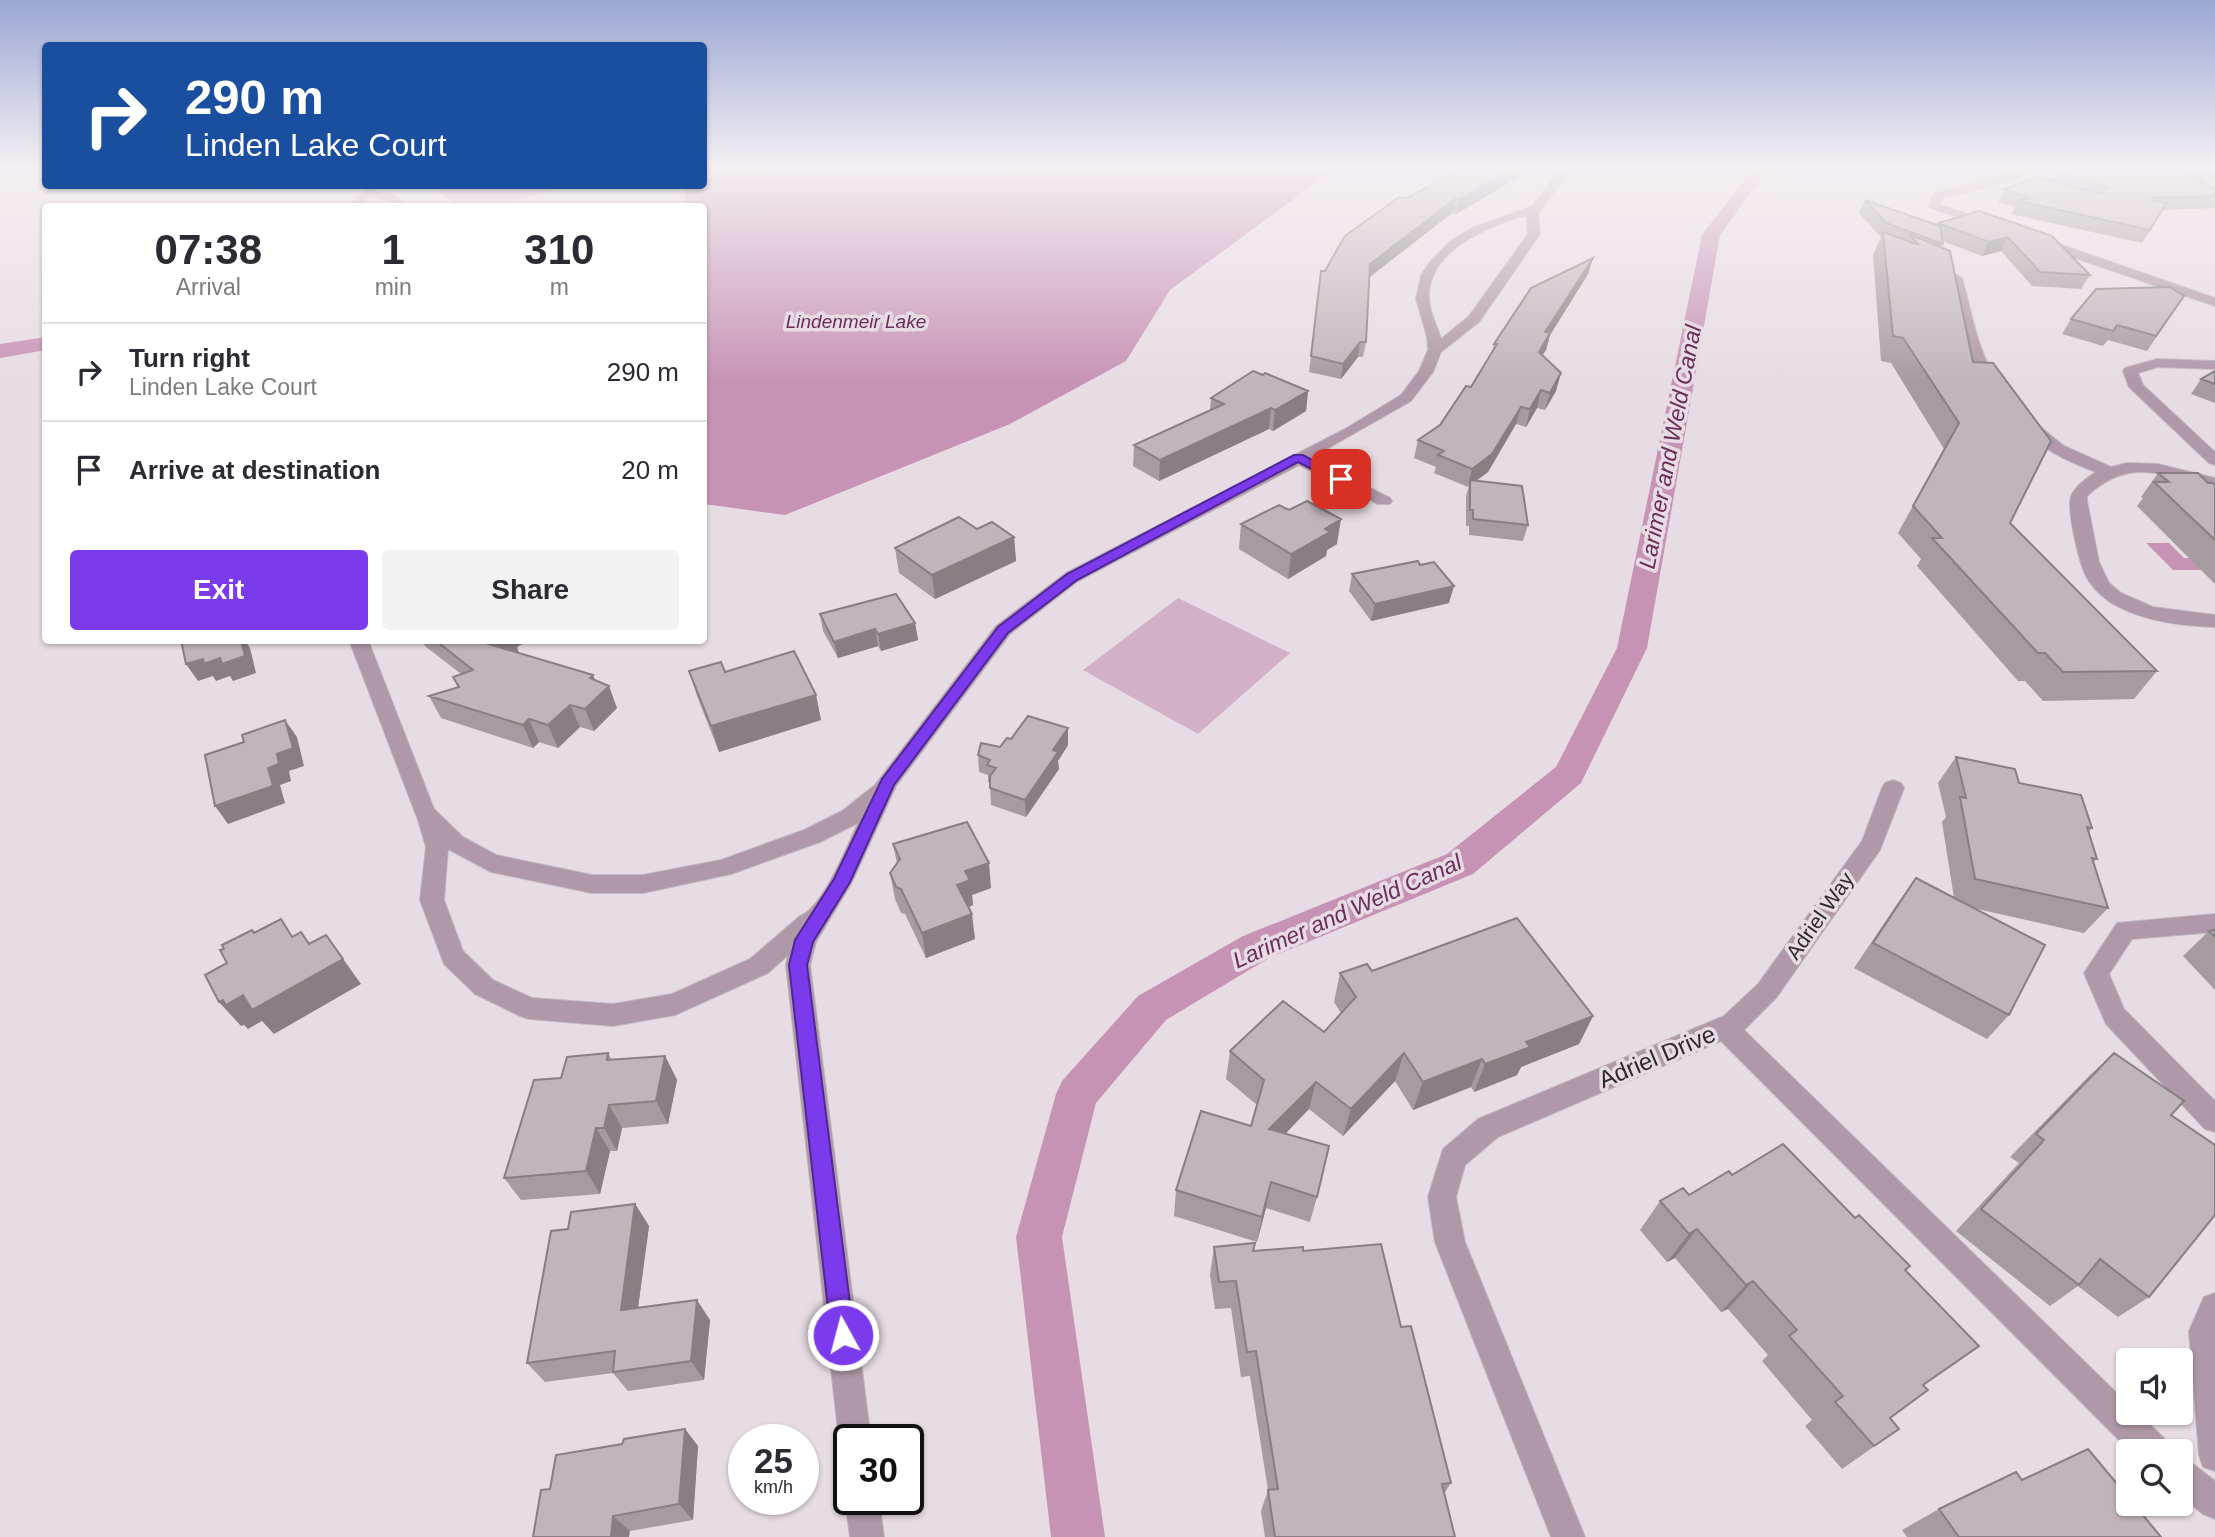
<!DOCTYPE html>
<html lang="en">
<head>
<meta charset="utf-8">
<style>
  body { margin:0; font-family:Arial,sans-serif; background:#f2f2f3; color:#2b2b33; height:100vh; display:flex; flex-direction:column; font-size:26px; white-space:nowrap }
  * { box-sizing:border-box; margin:0 }
  p { font-size:23px; color:#7c7c81 }
  .icon { flex:none; width:38px; height:38px; fill:none; stroke:currentColor; stroke-width:2; stroke-linecap:round; stroke-linejoin:round }
  .map { position:relative; flex:1; overflow:hidden }
  .drawer { position:absolute; left:42px; top:203px; width:665px; height:441px; display:flex; flex-direction:column; background:#fff; border-radius:7px; box-shadow:0 2px 5px #0004 }
  .drawer>* { flex:none }
  .banner { position:absolute; left:42px; top:42px; width:665px; height:147px; border-radius:7px; box-shadow:0 2px 5px #0004; background:#1a4fa0; color:#fff; overflow:hidden }
  .tools { position:absolute; left:2116px; top:1348px; display:grid; gap:14px }
  .tools a { display:grid; place-items:center; width:77px; height:77px; border-radius:7px; background:#fff; box-shadow:0 2px 5px #0004; font-size:35px }
  .speed { position:absolute; left:728px; top:1424px; display:flex; gap:14px; font-size:35px; font-weight:700; text-align:center }
  .speed>* { display:grid; place-content:center; width:91px; height:91px; border-radius:50%; background:#fff; box-shadow:0 2px 5px #0004; line-height:1 }
  .speed small { font-size:18px; font-weight:400 }
  .speed .limit { border:4px solid #111; border-radius:10px; background:#fff; color:#111 }
  .pin { position:absolute; display:grid; place-items:center; width:60px; height:60px; color:#fff; margin:-30px; border-radius:14px; box-shadow:0 4px 10px #0006 }
  .me { position:absolute; width:77px; margin:-38px; rotate:353deg; stroke-linejoin:round; filter:drop-shadow(0 0 5px #0008) }
  .turn { display:flex; align-items:center; gap:24px; height:147px; padding:0 28px; font-size:32px }
  .turn .icon { width:91px; height:91px; stroke-width:2.5 }
  .turn b { display:block; font-size:49px; line-height:60px }
  .eta { display:flex; justify-content:space-evenly; align-items:center; height:119px; text-align:center }
  .eta b { font-size:42px; font-weight:700; line-height:49px }
  .cta { display:flex; gap:14px; margin-top:auto; padding:14px 28px }
  .cta a { flex:1; height:80px; border-radius:7px; background:#7c3aed; color:#fff; font-size:28px; font-weight:700; line-height:80px; text-align:center }
  .cta a+a { background:#f2f2f3; color:#2b2b33 }
  ul { padding:0; list-style:none }
  li { display:flex; align-items:center; gap:21px; height:98px; padding:0 28px; border-top:2px solid #e1e1e2 }
  li div { flex:1 }
  li b { display:block; font-size:26px }
  li em { font-style:normal }
  .map>svg:first-child { display:block }
  .green { fill:#d2b1c7 }
  .water { fill:#c793b5 }
  .lines { fill:none; stroke-linecap:round; stroke-linejoin:round }
  .canal { fill:#c793b5; fill-rule:evenodd }
  .lane-casing { stroke:#c2b8be; stroke-width:2 }
  .street-casing { stroke:#c2b8be; stroke-width:2 }
  .lane { fill:#af98a7; fill-rule:evenodd }
  .street { fill:#af98a7; fill-rule:evenodd }
  .wall { fill:#a49ca1 }
  .shaded-wall { fill:#867f83 }
  .building { fill:#bfb5bb; stroke:#867f83; stroke-width:2 }
  .route { fill:#7c3aed; stroke:#51269a; stroke-width:2 }
  .labels { text-anchor:middle; stroke-width:7; stroke-linejoin:round; paint-order:stroke }
  .far-water-label { font-size:19px; font-style:italic; fill:#6c2d5a; stroke:#e7dce3 }
  .street-label { font-size:21px; fill:#2d292c; stroke:#e7dce3 }
  .water-label { font-size:23px; font-style:italic; fill:#6c2d5a; stroke:#e7dce3 }
  .near-street-label { font-size:24px; fill:#2d292c; stroke:#e7dce3 }
</style>
</head>
<body>
<div class="map">
<svg width="2215" height="1537" viewBox="0 0 2215 1537">
  <rect width="100%" height="100%" fill="#e7dce3"/>
  <path class="green" d="M449,186h114l3,1 -71,19h-34l-27,-16z
    M1178,598l112,55 -92,81 -115,-64z"/>
  <path class="water" d="M704,168h632l-166,122 -44,71 -116,63 -225,91 -81,-11v-298h-26l8,-7 -1,-13h19z
    M2146,543h23l15,15h12l13,12h-36z"/>
  <g class="lines">
    <path class="canal" d="M1753,168h16l-49,67 -73,413 -66,135 -108,91 -204,84 -103,62 -70,83 -34,134 43,300h-54l-35,-300 40,-143 6,-13 76,-85 105,-60 204,-82 109,-87 61,-119 85,-413z
      M46,337v13l-46,8v-14z"/>
    <g class="lane-casing">
      <path id="lane" d="M370,191l27,6 10,9h-8l-8,-5 -24,-6 -1,-2z"/>
    </g>
    <g class="street-casing">
      <path id="street" d="M1561,168h10l-33,46 2,20 -61,88 -38,30 -8,20 -22,29 -100,57 79,40 2,3 -2,3h-12l-79,-39 -221,116 -68,53 -114,152 -44,96 -36,60 -6,23 61,475h-22v14l-6,-2 -4,-12 -53,-475 2,-10 -20,18 -93,42 -62,11 -84,-7 -9,-3 -45,-22 -31,-30 -24,-64 6,-53 -8,-27 -69,-180h19l66,169 29,28 33,18 96,20h51l78,-15 83,-30 38,-19 33,-26 121,-159 70,-53 279,-144 56,-34 18,-24 9,-21 -1,-13 -11,-38 5,-24 9,-13 19,-20 23,-14 60,-22zM1526,215l2,19 -59,82 -28,23c-4,-14 -12,-27 -12,-42 -1,-47 60,-71 97,-82zM858,823c-11,23 -35,85 -58,93l-50,43 -78,35 -59,10 -81,-6 -39,-18 -30,-29 -19,-51 4,-51 43,23 101,21h51l88,-19 89,-32z
        M2028,168h14l-28,12 -72,18 -2,7 52,17v4h-8l-56,-19 5,-13z
        M370,186h11l-21,20h-11z
        M2034,238h8l173,60v8l-181,-62z
        M1930,259l32,19c11,38 15,74 38,107l-2,3h-10c-25,-33 -28,-70 -38,-108l-24,-14v-6z
        M2157,359l58,2v8l-57,-2 -20,6 5,12 72,67v13l-6,-2 -80,-76 -6,-16 2,-3z
        M2029,420l5,2 30,24 47,21 16,-4 31,1 57,14v10c-51,-13 -85,-32 -128,8v5l12,61 10,21 12,10 32,14 62,8v12c-35,-1 -75,-6 -105,-25 -10,-7 -20,-17 -25,-28 -6,-14 -20,-68 -13,-80 4,-8 16,-17 24,-22 -28,-10 -56,-23 -75,-47z
        M1893,780l8,3 3,5 -24,62 -104,148 -32,32 384,374v8h9l28,27 4,12h-39l-409,-410 -223,96 -33,28 -9,32 9,45 120,295h-34l-116,-295 -7,-45 15,-48 35,-30 246,-103 34,-32 104,-143 20,-53 3,-5z
        M2215,914v18l-83,7 -23,35 15,35 91,92v31l-10,-3 -99,-105 -22,-51 33,-50z
        M2215,1293v178l-12,-4 -4,-12 -10,-124 15,-34z
        M2180,1459l12,4 23,18v38l-12,-5 -23,-18z
        M849,1491v9h30l5,37h-34l-5,-37z"/>
    </g>
    <use href="#lane" class="lane"/>
    <use href="#street" class="street"/>
  </g>
  <path class="wall" d="M1534,168l-78,46 -4,-1 -82,64 -4,65 -3,15h-5l-17,22 -32,-7 12,-101h4l82,-73z
    M2063,168h152v11l-17,1 17,9v19l-52,2 -21,33 -131,-29 4,-7 -17,-5 6,-13 45,-9 5,-9z
    M1865,200l72,25 1,-2 41,-12 111,64 -9,14 -49,-3 -31,-35 -19,5 -40,-15 1,3 -2,3 32,115 37,161 147,148 -23,28 -91,2 -18,-20h-7l-101,-115 4,-7 -23,-26 46,-84 -53,-86 -10,-2 -8,-106 8,-18 -22,-24z
    M1593,258l-5,16 -38,61 -4,15 -4,5 14,36 -11,19 -8,-2 -11,19 -10,-3 -28,48 -12,9 52,44 -5,16 -54,-6v-9h-3v-30l3,-10 -1,1 -34,-14 2,-6 -22,-9 4,-18 22,-15 31,-38 21,-34 2,-9z
    M2184,296l-37,55 -39,-11 -5,6 -41,-12 9,-15z
    M2215,371v32l-24,-9 10,-15z
    M1308,391l-2,20 -33,20 -4,-2 -110,52 -26,-15 1,-21 76,-35 1,-12z
    M2158,473l57,12v99l-78,-78 6,-8 -2,-1z
    M1241,524l96,20 -10,6 -1,6 -38,23 -49,-30z
    M977,529l37,8 2,24 -81,38 -36,-26 -4,-25z
    M1352,574l97,29 -78,18 -22,-30z
    M820,614l95,9 3,17 -37,11 -3,-5 -40,12 -15,-27z
    M422,640h107l-12,7 2,6h-1l77,27 22,28 -23,23 -14,-4 -22,21 -19,-6 -6,6 -92,-30 -12,-22 30,-9 2,-13 -36,-28z
    M689,671l36,1 91,23 5,25 -102,32 -22,-56z
    M1011,739l57,6 -10,16 1,8 -33,48 -35,-12 -1,-23h-2v-7l-9,-3 -1,-17 22,-8z
    M1956,757l63,26 73,45 -3,4 8,27 -4,3 15,46 -24,25 -111,-25 36,107 -22,24 -133,-71 43,-64 19,-26 38,20 -12,-76 4,-5 -8,-34z
    M893,844l98,44 -19,7 1,10 -4,2 6,32 -49,19 -21,-44 -4,-1 -6,-14 -5,-26 7,-10z
    M2215,930v60l-32,-34 26,-25z
    M1372,971l221,45 -14,28 -58,23 -4,8 -43,17 -3,-5 -58,23 -18,-29 -52,55 -34,-27 -24,25 32,63 -7,25 -44,-14 -9,34 -83,-26 2,-26 75,-64 6,-21 -31,-26 4,-28 94,-19 17,-19 -7,-11 6,-29z
    M608,1053l4,7 53,-4 12,24 -9,44 -46,4 -5,23h-7l-10,43 -79,6 -17,-22 57,-100z
    M2114,1053l57,62 -22,182 -31,20 -40,-31 -28,20 -94,-75 63,-68 -9,-6 78,-80z
    M1732,1175l173,96 18,115 -33,32 9,11 -57,40 -37,-43 7,-6 -50,-59 6,-6 -40,-46 -7,3 -46,-54 -8,4 -27,-32 20,-29 29,-6z
    M635,1204l14,22 -11,82 72,12 -6,60 -76,11 -15,-18 -68,9 -18,-19 41,-134z
    M1214,1247l39,4h50l98,76 50,156 -7,11 11,43h-190l-4,-26 7,-21 -18,-114 -9,1 -10,-69 -16,1 -5,-34z
    M685,1429l13,17 -5,74 -63,11 -80,-42 72,-45z
    M2022,1480l139,57h-254l-5,-7 37,-21z"/>
  <path class="shaded-wall" d="M1515,168h19l-78,46 3,-14z
    M1455,199l-3,14 -84,65 2,-14z
    M2008,237l-7,14 -19,5 7,-14z
    M1593,258l-5,16 -38,61 -4,15 -12,19 11,-37z
    M1360,342l-2,15 -17,22 2,-15z
    M1561,373l-5,18 -11,19 5,-17z
    M1541,390l-4,18 -11,19 4,-18z
    M1308,391l-2,20 -33,20 2,-21z
    M1521,407l-5,17 -28,48 -18,13v-5l-2,7 4,-18z
    M1271,408l-2,21 -110,52 1,-21z
    M1341,519l-4,25 -10,6 -1,6 -38,23 3,-25 34,-25z
    M1014,537l2,24 -81,38 -3,-24z
    M1454,586l-5,17 -78,18 4,-17z
    M915,623l3,17 -37,11 -3,-17z
    M875,629l3,17 -40,12 -4,-16z
    M238,640h7l5,8 6,25 -23,8 -3,-5 -14,5 -3,-5 -15,5 -12,-17 17,-5 17,-1z
    M490,640h39l-12,7 2,6 -24,12 -10,-22z
    M593,675l8,19 8,-8 8,22 -23,23 -9,-22 5,-31z
    M816,695l5,25 -102,32 -8,-26z
    M570,705l10,22 -22,21 -10,-23z
    M529,719l10,23 -6,6 -10,-23z
    M285,720l12,17 7,29 -15,5 2,10 -11,4 5,18 -57,21 -13,-18 53,-38 9,-14z
    M1068,728v17l-10,16 1,8 -33,48 -1,-17 28,-50z
    M989,863l2,25 -19,7 1,10 -12,5 -4,-25 8,-14z
    M972,914l3,25 -49,19 -4,-25z
    M301,932l19,25 6,-22 35,49 -87,50 -12,-13 -14,8 -4,-4 -3,1 -22,-24 90,-58z
    M1593,1016l-14,28 -58,23 -4,8 -43,17 11,-28 41,-22z
    M1404,1053l-9,28 -52,55 8,-27z
    M665,1056l12,24 -9,44 -12,-23z
    M1482,1059l-11,28 -58,23 10,-28z
    M1316,1082l-7,27 -45,47 5,-27z
    M609,1105l13,23 -5,23 -13,-23z
    M596,1128l14,23 -10,43 -14,-23z
    M1271,1182l-5,26 -9,34 5,-25z
    M635,1204l14,22 -14,104 -14,-20z
    M1697,1229l-22,29 -8,4 22,-28z
    M1753,1281l-25,28 -7,3 25,-27z
    M697,1300l13,20 -6,60 -13,-19z
    M685,1429l13,17 -5,74 -14,-16z
    M613,1516l17,15 -1,6h-18z"/>
  <path class="building" d="M1464,168h51l-56,32 -4,-1 -85,65 -4,78h-6l-17,22 -32,-8 10,-85h4l20,-35 54,-39 8,1z
    M2063,168h140l-25,1 37,20v7l-63,2v2l14,3 -16,27 -132,-29 13,-3 -27,-9 33,-12 64,17 7,-7 -54,-16z
    M1865,200l75,26 3,18 -57,-21z
    M1979,211l73,25 38,39 -50,-3 -32,-35 -19,5 -51,-19z
    M1883,232l36,13 -10,-11 41,17 23,111 20,1 58,78 -41,82 147,148 -94,1 -18,-19h-7l-106,-115h10l-29,-32 46,-83 -56,-85 -10,-2z
    M1593,258l-48,74 5,1 -11,19 22,21 -11,20 -9,-3 -11,19 -9,-2 -29,47 -20,15 -34,-14 6,-4 -26,-11 22,-15 26,-39 5,1 26,-43h-3l37,-56z
    M2170,287l14,9 -28,40 -39,-11 -4,6 -42,-12 25,-30z
    M1253,371l10,4 2,-2 43,18 -33,19 -4,-2 -111,52 -26,-15 90,-41 -13,-6z
    M2215,371v13l-14,-5z
    M2158,473h40l10,10h5l2,2v55l-61,-58h15z
    M1470,480l52,6 6,39 -55,-6v-9h-3z
    M1307,501l34,18 -16,10 5,3 -39,22 -50,-30 38,-19 10,5z
    M959,517l18,12 15,-7 22,15 -82,38 -37,-27z
    M1418,561l2,4 14,-3 20,24 -79,18 -23,-30z
    M896,594l19,29 -37,11 -3,-5 -41,13 -14,-28z
    M181,640h60l4,16 -23,8 -2,-6 -16,6 -1,-5 -17,5z
    M435,640h55l-5,3 108,32 -3,3 19,8 -24,23 -15,-4 -22,20 -19,-6 -6,6 -94,-29 30,-9 -6,-10 20,-7z
    M794,651l22,44 -105,31 -22,-55 32,-9 4,10z
    M1028,716l40,12 -15,22 5,2 -33,48 -35,-12v-12l6,-8 -9,-3 3,-5 -12,-5 3,-12 19,4 7,-9 4,1z
    M285,720l8,28 -16,6 2,10 -11,4 5,18 -58,20 -10,-51 39,-13 -2,-7z
    M1956,757l59,12 4,14 62,12 11,33 -5,-1 10,32 -5,-1 16,50 -133,-29 -15,-82 6,1z
    M967,822l22,41 -24,8 5,9 -13,5 15,29 -50,19 -21,-44 -5,-2 -6,-14 10,-14 -7,-15z
    M1916,878l129,67 -36,70 -136,-72z
    M1517,918l76,98 -67,26 4,5 -45,17 -3,-5 -59,23 -19,-29 -53,56 -35,-27 -47,47 60,17 -12,51 -46,-15 -9,35 -86,-27 25,-79 50,15 13,-46 -34,-29 53,-50 41,31 32,-35 -16,-24 27,-9 5,7z
    M281,919l11,18 9,-5 8,12 17,-9 17,24 -91,51 -9,-15 -17,10 -3,-5 -4,2 -14,-27 22,-12 -7,-13 4,-1 -2,-4 30,-15 2,3z
    M2215,930v7l-6,-6z
    M608,1053l-1,7 58,-4 -9,45 -47,4 -5,23h-8l-10,43 -82,7 30,-98 27,-2 6,-21z
    M2114,1053l70,48 -13,14 44,30v70l-66,82 -49,-38 -21,26 -98,-76 63,-69 -8,-6z
    M1783,1144l72,74 4,-3 51,51 -5,4 74,76 -56,39 5,5 -38,28 9,11 -25,17 -39,-44 8,-6 -54,-60 8,-6 -44,-49 -7,4 -49,-56 -8,5 -29,-33 23,-13 6,7 40,-24 3,4z
    M635,1204l-14,106 76,-10 -6,61 -78,11 2,-21 -88,12 24,-132 17,-2 3,-17z
    M1255,1243l-2,8 50,-4v4l78,-7 20,83 10,-1 40,157 -9,1 13,53h-180l-7,-47 10,-1 -22,-138 -9,1 -11,-71 -17,1 -5,-35z
    M685,1429l-6,75 -66,12 -2,21h-78l8,-47 9,-1 6,-34 66,-11 2,-5z
    M2088,1449l40,48v6h5l28,34h-202l-20,-28 77,-37 6,8z"/>
  <linearGradient id="sky" x2="0" y2="1"><stop stop-color="#9ba7d4"/><stop offset="0.44" stop-color="#f4eff2"/><stop offset="1" stop-color="#f4eff2" stop-opacity="0"/></linearGradient>
  <rect width="2215" height="383" fill="url(#sky)"/>
  <path class="route" d="M1294,455h9l44,24 -10,3 -39,-20 -221,118 -69,53 -114,152 -44,97 -37,60 -6,23 47,370 -3,8 -8,3 -9,-3 -3,-8 -42,-370 6,-25 39,-61 48,-100 116,-152 69,-53z"/>
  <g class="labels">
    <g class="far-water-label">
      <text x="856" y="328">Lindenmeir Lake</text>
    </g>
    <g class="street-label">
      <text transform="translate(1820 916) rotate(-55)" y="7">Adriel Way</text>
    </g>
    <g class="water-label">
      <text transform="translate(1670 447) rotate(-79)" y="8">Larimer and Weld Canal</text>
      <text transform="translate(1347 911) rotate(-24)" y="8">Larimer and Weld Canal</text>
    </g>
    <g class="near-street-label">
      <text transform="translate(1657 1057) rotate(-23)" y="8">Adriel Drive</text>
    </g>
  </g>
</svg>
<div class="tools">
<a><svg class="icon" aria-label="sound" viewBox="0 0 24 24"><path d="M4 9h4l5-4v14l-5-4H4zM17 9q2 3 0 6"/></svg></a>
<a><svg class="icon" aria-label="search" viewBox="0 0 24 24"><circle cx="10" cy="10" r="6"/><path d="M15 15l6 6"/></svg></a>
</div>
<div class="speed"><div>25<small>km/h</small></div><div class="limit">30</div></div>
<div class="pin" style="left:1341px;top:479px;background:#d93025"><svg class="icon" aria-label="arrive" viewBox="0 0 24 24"><path d="M6 21V4h12l-3 4 3 4H6"/></svg></div>
<svg class="me" style="left:843px;top:1335px" viewBox="-20 -20 40 40"><circle r="17" fill="#7c3aed" stroke="#fff" stroke-width="3"/><path d="M0-11L8 9 0 5-8 9z" fill="#fff"/></svg>
<div class="banner">
<div class="turn"><svg class="icon" aria-label="right" viewBox="0 0 24 24"><path d="M7 20v-9h11M14 6l5 5-5 5"/></svg><div><b>290 m</b>Linden Lake Court</div></div>
</div>
<section class="drawer">
<div class="eta">
<div><b>07:38</b><p>Arrival</p></div>
<div><b>1</b><p>min</p></div>
<div><b>310</b><p>m</p></div>
</div>
<ul>
<li><svg class="icon" aria-label="right" viewBox="0 0 24 24"><path d="M7 20v-9h11M14 6l5 5-5 5"/></svg><div><b>Turn right</b><p>Linden Lake Court</p></div><em>290 m</em></li>
<li><svg class="icon" aria-label="arrive" viewBox="0 0 24 24"><path d="M6 21V4h12l-3 4 3 4H6"/></svg><div><b>Arrive at destination</b></div><em>20 m</em></li>
</ul>
<div class="cta"><a>Exit</a><a>Share</a></div>
</section>
</div>
</body>
</html>
